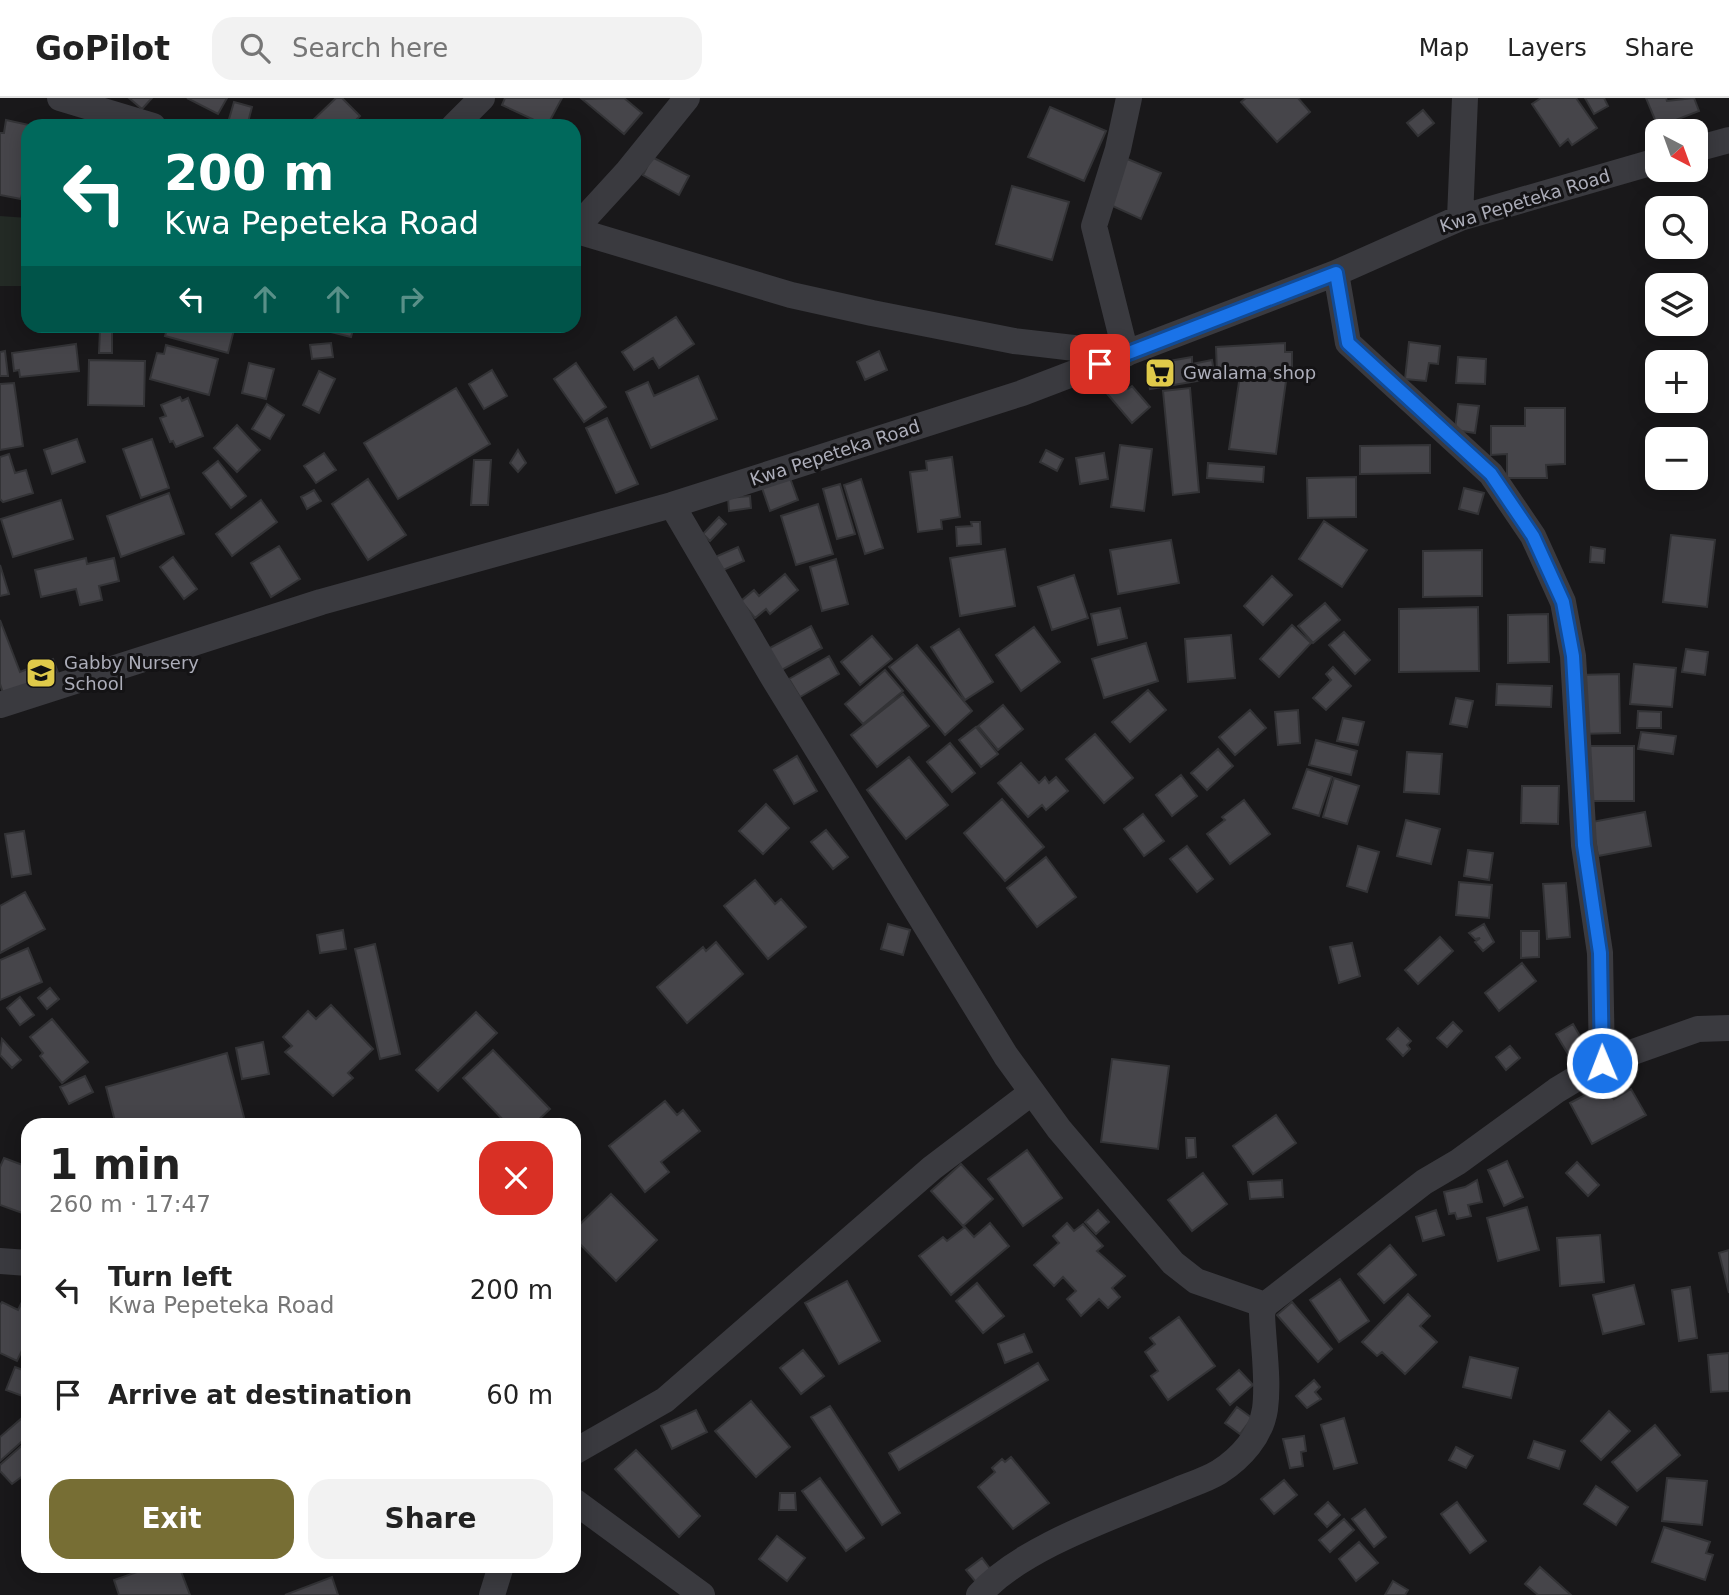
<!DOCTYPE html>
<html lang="en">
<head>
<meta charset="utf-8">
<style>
  body { margin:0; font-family:"DejaVu Sans",sans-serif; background:#f2f2f2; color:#222; height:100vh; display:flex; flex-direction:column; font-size:26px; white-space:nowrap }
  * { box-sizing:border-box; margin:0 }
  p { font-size:23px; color:#767676 }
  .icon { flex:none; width:38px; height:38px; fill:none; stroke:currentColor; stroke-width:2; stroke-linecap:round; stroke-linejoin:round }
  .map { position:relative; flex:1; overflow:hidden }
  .details { position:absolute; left:21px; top:1020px; width:560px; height:455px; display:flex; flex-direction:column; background:#fff; border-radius:21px; box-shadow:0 4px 18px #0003 }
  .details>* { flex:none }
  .banner { position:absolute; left:21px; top:21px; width:560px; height:214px; border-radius:21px; box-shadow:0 4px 18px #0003; background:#00695c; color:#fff; overflow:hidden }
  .needle { width:46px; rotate:139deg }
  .buttons { position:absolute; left:1645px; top:21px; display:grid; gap:14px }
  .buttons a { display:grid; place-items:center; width:63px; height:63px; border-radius:14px; background:#fff; box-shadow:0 4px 18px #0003; font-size:35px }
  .pin { position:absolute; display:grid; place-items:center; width:60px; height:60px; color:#fff; margin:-30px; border-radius:14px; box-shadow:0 4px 10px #0006 }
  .me { position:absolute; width:77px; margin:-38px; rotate:359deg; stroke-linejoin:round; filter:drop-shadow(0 0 5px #0008) }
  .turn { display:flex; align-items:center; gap:24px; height:147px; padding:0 28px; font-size:32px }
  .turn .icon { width:91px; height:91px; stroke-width:2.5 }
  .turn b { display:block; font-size:49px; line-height:60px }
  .lanes { display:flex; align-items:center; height:66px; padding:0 28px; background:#0003; justify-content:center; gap:35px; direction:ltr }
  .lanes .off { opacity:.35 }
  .round { display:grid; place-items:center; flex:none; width:74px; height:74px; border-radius:21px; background:#f2f2f2 }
  .headline { display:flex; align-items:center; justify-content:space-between; height:119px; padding:0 28px }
  h1 { font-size:42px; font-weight:800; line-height:52px }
  .action { display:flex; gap:14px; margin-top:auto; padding:14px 28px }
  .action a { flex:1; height:80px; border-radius:21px; background:#776e34; color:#fff; font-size:28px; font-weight:800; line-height:80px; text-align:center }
  .action a+a { background:#f2f2f2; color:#222 }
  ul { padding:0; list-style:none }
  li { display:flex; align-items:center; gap:21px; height:105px; padding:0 28px }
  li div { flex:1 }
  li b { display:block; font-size:26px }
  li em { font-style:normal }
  header { display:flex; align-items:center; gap:42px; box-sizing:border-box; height:98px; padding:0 35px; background:#fff; border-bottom:2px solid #e0e0e0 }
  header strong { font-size:33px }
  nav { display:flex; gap:38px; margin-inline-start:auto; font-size:24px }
  .search { width:490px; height:63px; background:#f2f2f2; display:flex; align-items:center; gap:18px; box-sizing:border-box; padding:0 24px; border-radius:21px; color:#767676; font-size:26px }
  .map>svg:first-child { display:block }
  .green { fill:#232a25 }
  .building { fill:#46454a; stroke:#333336; stroke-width:2 }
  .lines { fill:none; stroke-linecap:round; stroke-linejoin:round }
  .minor { stroke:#3a3a3f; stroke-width:26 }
  .route-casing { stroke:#114b97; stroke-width:18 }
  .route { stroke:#1a73e8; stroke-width:12 }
  .labels { text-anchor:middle; stroke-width:6; stroke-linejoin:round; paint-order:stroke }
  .street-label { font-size:18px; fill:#acadb9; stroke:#141315 }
  .poi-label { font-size:18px; fill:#acadb9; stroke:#141315; text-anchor:start }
</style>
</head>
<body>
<header>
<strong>GoPilot</strong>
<div class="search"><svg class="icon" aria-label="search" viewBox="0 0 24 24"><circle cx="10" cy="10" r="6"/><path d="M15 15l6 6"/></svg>Search here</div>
<nav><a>Map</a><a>Layers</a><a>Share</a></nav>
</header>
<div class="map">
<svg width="1729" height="1497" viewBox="0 0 1729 1497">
  <rect width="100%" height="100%" fill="#19181a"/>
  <path class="green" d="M0,118l28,2v25l-7,43h-21z"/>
  <path class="building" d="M129,0h23l-10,11z
    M187,0h40l-9,16z
    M336,0h6l18,18 -10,10h-37l-3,-3z
    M505,0h57l-15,28 -45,-21z
    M624,0l18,15 -18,21 -42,-35z
    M1246,0h52l12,14 -33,30 -36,-40z
    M1541,0h35l21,30 -25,17 -4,-6 -8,7 -28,-42z
    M1585,0h19l4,8 -14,8z
    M1646,0h20l1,3 27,-3 5,13 -41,16z
    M234,4l18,5 -5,19h-20z
    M1050,9l56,24 -22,50 -56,-24z
    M1423,12l11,13 -16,13 -11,-13z
    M6,22l23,5 -1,42 -7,32 -21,-4v-62h4z
    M652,59l37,19 -10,19 -36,-20z
    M1125,60l36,15 -20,46 -35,-16z
    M1012,88l57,16 -17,58 -56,-16z
    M676,219l18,27 -35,24 -6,-10 -19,12 -12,-18z
    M168,228h67l-7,27 -63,-17z
    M307,228h47l-3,11z
    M100,232h12v23h-13z
    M1409,244l31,4 -2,18 -9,-1 -3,18 -21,-2z
    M331,245l2,14 -21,2 -2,-14z
    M1285,245v9h7v18l-75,4 -1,-27z
    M76,246l3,27 -59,6 -1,-7 -5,1 -2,-18z
    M166,247l52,14 -9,36 -59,-16 7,-26 7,1z
    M5,253l3,25h-8v-24z
    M879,253l8,19 -22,10 -8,-18z
    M1192,259v7l20,-4 3,18 -65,11 -4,-24z
    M1458,259l28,2 -1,25 -29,-1z
    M89,262l56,1 -1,45 -56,-1z
    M249,265l25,6 -8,30 -24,-6z
    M576,265l30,44 -22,15 -30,-43z
    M492,272l15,26 -23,13 -15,-25z
    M319,273l16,8 -16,34 -16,-8z
    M1240,277l46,6 -10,73 -47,-5z
    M698,278l19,43 -66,29 -25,-56 22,-10 6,14z
    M1117,280l11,11 4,-3 18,21 -18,16 -28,-33z
    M14,285l9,63 -23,4v-66z
    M456,290l34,56 -92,55 -34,-56z
    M1190,290l9,104 -26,3 -10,-104z
    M180,299l2,4 6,-3 15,38 -27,11 -3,-6 -3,1 -10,-24 6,-2 -5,-11z
    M267,306l17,11 -14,24 -18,-10z
    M1458,306l21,2 -4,27 -20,-3z
    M1525,310h40v56l-19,1 1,13h-40v-24l-16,1v-29h34z
    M607,320l31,66 -22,9 -30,-65z
    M237,327l23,25 -23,22 -23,-24z
    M77,341l8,23 -33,12 -8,-24z
    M152,341l17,49 -28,10 -18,-49z
    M1120,347l32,4 -8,62 -33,-4z
    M1430,347v28l-70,1v-28z
    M518,352l8,13 -8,9 -8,-9z
    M1046,352l17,9 -6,12 -17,-9z
    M324,355l12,17 -20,13 -12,-17z
    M1104,355l4,26 -28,5 -4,-26z
    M9,356l6,19 11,-3 7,23 -30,9 -3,-3v-42z
    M952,359l8,60 -19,3 1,9 -24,3 -8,-60 17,-2 -1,-9z
    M474,362h17l-3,45h-17z
    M218,363l28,35 -15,12 -28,-35z
    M1208,365l56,4 -1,15 -56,-4z
    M1356,379v40l-48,1 -1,-40z
    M790,380l8,22 -28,11 -8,-23z
    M368,381l38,56 -38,25 -36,-56z
    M861,381l22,69 -18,6 -21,-69z
    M840,386l15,50 -18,5 -14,-50z
    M1464,390l20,5 -6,21 -19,-5z
    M314,392l7,11 -14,8 -6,-12z
    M169,395l15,41 -63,23 -14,-41z
    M750,398l1,12 -22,3 -1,-13z
    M61,402l12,39 -60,18 -12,-38z
    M261,402l16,22 -45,34 -16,-22z
    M818,406l15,50 -37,11 -15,-49z
    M719,419l7,7 -16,17 -7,-7z
    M1324,423l43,29 -25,37 -43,-28z
    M971,424h9l1,22 -24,2 -1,-19 16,-1z
    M1671,437l44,5 -8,67 -44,-5z
    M1171,442l8,43 -61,11 -8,-44z
    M279,448l21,33 -29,18 -20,-34z
    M738,449l6,14 -23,10 -6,-14z
    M1591,449l14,2 -1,14 -14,-1z
    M1005,451l10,57 -55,10 -10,-58z
    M1482,452v46l-59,1v-46z
    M173,459l24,32 -13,10 -24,-32z
    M86,460l1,6 27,-6 5,23 -20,5 3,14 -22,5 -4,-16 -35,8 -6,-27z
    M836,461l12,45 -26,7 -12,-44z
    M0,467l9,29 -9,2z
    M785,476l13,16 -28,24 -4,-5 -11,9 -14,-17 13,-11 5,6z
    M1074,477l14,43 -36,12 -14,-43z
    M1272,478l20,19 -29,30 -19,-19z
    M1325,505l15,17 -27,23 -15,-17z
    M1478,509l1,64 -80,1v-63z
    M1120,510l7,30 -29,7 -7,-31z
    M1548,516l1,48 -41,1v-48z
    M0,522l20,52 33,-13 8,22 -55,21 -6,-18z
    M1292,527l19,18 -32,34 -19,-18z
    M811,528l11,22 -44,24 -12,-22z
    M1034,529l26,35 -39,29 -25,-36z
    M959,531l34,53 -28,18 -34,-53z
    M1344,534l26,28 -15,14 -26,-29z
    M1231,537l4,43 -47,4 -3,-43z
    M872,538l20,23 -32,26 -19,-23z
    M1146,545l12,38 -54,17 -12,-39z
    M917,547l55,66 -27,24 -56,-68z
    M1686,551l22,3 -3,23 -23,-3z
    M829,558l10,18 -39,23 -11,-18z
    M1634,566l42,4 -4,39 -42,-3z
    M1333,569l18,19 -25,24 -13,-12 18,-18 -5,-6z
    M885,572l18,21 -40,33 -18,-20z
    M1619,576l1,59 -42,1 -1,-59z
    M1497,586l55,2 -1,21 -55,-2z
    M1148,592l18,20 -36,32 -18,-20z
    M903,596l26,32 -52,41 -26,-32z
    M1456,600l17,3 -6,26 -17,-3z
    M1003,607l20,24 -25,21 -20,-24z
    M1250,612l16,18 -31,27 -16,-18z
    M1298,612l2,33 -22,2 -3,-33z
    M1638,613l23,1v16h-24z
    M1343,620l21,4 -6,23 -21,-4z
    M976,629l22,27 -17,13 -22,-27z
    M1641,634l35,4 -3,18 -35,-5z
    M1095,636l38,44 -29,25 -38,-44z
    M1316,642l41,11 -6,24 -42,-10z
    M950,645l25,30 -23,19 -25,-30z
    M1583,648h51v55h-51z
    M1218,651l15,17 -26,24 -16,-17z
    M1407,654l35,2 -3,40 -35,-2z
    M797,658l20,35 -23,13 -20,-34z
    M909,659l39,48 -42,34 -39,-49z
    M1021,665l18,20 6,-6 4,6 7,-6 12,14 -22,19 -4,-5 -14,12 -30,-34z
    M1307,671l25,8 -13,39 -26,-8z
    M1181,677l16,21 -25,20 -16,-21z
    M1334,680l25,8 -12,38 -24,-7z
    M1522,688h37l-1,38 -37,-1z
    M1002,701l42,48 -39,34 -41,-48z
    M1244,702l26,34 -40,30 -23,-30 18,-14 -3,-3z
    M766,706l23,24 -26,26 -24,-23z
    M1645,714l6,34 -53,10 -6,-34z
    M1143,716l21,27 -20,15 -20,-27z
    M1406,722l34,9 -9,35 -34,-8z
    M826,732l22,27 -15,12 -22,-27z
    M24,733l7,43 -19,3 -7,-43z
    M1187,748l26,33 -16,13 -27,-33z
    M1358,748l21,6 -12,40 -20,-6z
    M1468,752l25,3 -4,27 -25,-4z
    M1046,759l30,40 -39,30 -30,-39z
    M755,782l20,24 6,-5 25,28 -38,32 -44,-53z
    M1459,784l33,3 -3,33 -33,-3z
    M1566,785l4,54 -23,2 -4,-55z
    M25,794l20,37 -45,24v-47z
    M888,826l22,6 -7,25 -22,-6z
    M1484,826l10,18 -11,9 -8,-9 5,-4 -5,1 -6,-6z
    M343,832l3,19 -26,4 -3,-18z
    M1521,833h18v26l-18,1z
    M1440,839l13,14 -35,33 -13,-14z
    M716,844l27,32 -56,49 -30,-36 46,-40 3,4z
    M1352,845l8,33 -21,7 -9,-36z
    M375,846l25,110 -20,5 -25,-110z
    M28,850l14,34 -42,18v-40z
    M1522,865l14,18 -37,30 -14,-18z
    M50,890l9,11 -12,10 -9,-11z
    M20,899l14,18 -14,10 -13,-17z
    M331,907l42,44 -25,24 5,5 -20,18 -48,-44 7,-6 -9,-9 25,-26 8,8z
    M476,914l21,21 -59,58 -22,-21z
    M52,921l36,43 -26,21 -22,-27 3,-3 -13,-16z
    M1453,924l9,9 -15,16 -10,-9z
    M1573,926l19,33 -16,10 -20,-33z
    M1398,930l13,13 -4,4 3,4 -7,7 -16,-17z
    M2,941l19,21 -9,8 -12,-13z
    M263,944l6,32 -27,5 -6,-31z
    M1510,948l10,12 -14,12 -10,-13z
    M493,952l57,59 -17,16h-25l-45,-47z
    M227,955l19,72h-130l-10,-38z
    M1112,961l57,7 -11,83 -57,-7z
    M85,978l8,16 -24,12 -9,-17z
    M1606,986l8,15 17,-10 15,26 -54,29 -22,-41z
    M665,1003l12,14 6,-5 17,21 -39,31 8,10 -24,20 -36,-46z
    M1276,1017l20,28 -43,31 -20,-28z
    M1186,1040h9l1,19 -9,1z
    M1027,1052l35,48 -39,28 -35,-47z
    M4,1060l24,9v48l-28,-10v-38z
    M1507,1063l16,36 -19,9 -16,-36z
    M1577,1064l22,23 -11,11 -22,-23z
    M961,1066l32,35 -30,27 -32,-35z
    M1203,1075l24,31 -35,27 -24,-31z
    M1282,1082l1,17 -33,2 -2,-17z
    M1477,1082l5,22 -14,3 3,11 -14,3 -2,-6 -6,1 -5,-22 21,-5z
    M611,1096l46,46 -41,41 -42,-43v-8z
    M1527,1109l12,43 -41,11 -11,-43z
    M1098,1112l11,12 -13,12 -11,-12z
    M1436,1112l8,25 -21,6 -7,-24z
    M990,1125l19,23 -58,49 -32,-39 24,-19 4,4 18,-14 9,10z
    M1067,1125l7,8 9,-7 20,22 -6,5 28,25 -13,12 8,9 -12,11 -9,-9 -18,17 -14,-17 9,-8 -13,-14 -9,9 -20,-21 25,-22 -6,-7z
    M1600,1137l4,47 -44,4 -3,-48z
    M1390,1147l26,30 -32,28 -26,-29z
    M1729,1152v43l-10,-40z
    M1340,1181l29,42 -30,21 -29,-42z
    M847,1183l33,60 -41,23 -34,-61z
    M977,1185l27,33 -21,17 -27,-32z
    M1634,1187l10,39 -41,10 -10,-39z
    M1690,1189l7,51 -18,3 -7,-51z
    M1408,1196l22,22 -10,10 17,16 -32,32 -23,-22 -5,4 -15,-14z
    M23,1202l5,3v35l-11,23 -17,-8v-48l2,-3 16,8z
    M1292,1204l40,47 -14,13 -41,-47z
    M1179,1219l36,49 -47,34 -17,-24 7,-5 -13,-19 10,-8 -5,-6z
    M1024,1236l8,18 -27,11 -7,-19z
    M803,1252l21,26 -23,18 -21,-26z
    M1729,1255v38l-18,1 -3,-37z
    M1470,1259l48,11 -7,30 -48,-11z
    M1038,1265l10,17 -149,90 -10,-17z
    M15,1269l13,5v26l-22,-8z
    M1239,1272l14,15 -23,20 -13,-16z
    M1314,1282l6,7 -5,5 6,7 -14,9 -11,-12z
    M751,1303l39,46 -34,30 -41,-46z
    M830,1308l70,107 -18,12 -71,-108z
    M1237,1309l15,11 -12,16 -15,-11z
    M696,1312l11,22 -35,17 -11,-23z
    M1609,1313l21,20 -29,29 -20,-19z
    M22,1320l6,7v11l-28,25v-24z
    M1344,1320l13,45 -23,6 -13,-44z
    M1655,1327l25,30 -43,36 -25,-29z
    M1304,1338l2,15 -5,1 2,14 -13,2 -7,-29z
    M28,1342v32l-16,12 -12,-13v-6z
    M1534,1343l31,10 -6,18 -31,-11z
    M1456,1349l17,9 -7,12 -17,-8z
    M636,1352l64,66 -21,21 -64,-68z
    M1011,1359l38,46 -36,26 -35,-42 17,-15 -3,-4 10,-9 3,3z
    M820,1380l44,60 -18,13 -44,-60z
    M1667,1380l40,3 -5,44 -40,-4z
    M1284,1382l13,15 -23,19 -13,-15z
    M1596,1388l32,21 -12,18 -32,-21z
    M780,1395h15l1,17h-17z
    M1328,1404l12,13 -13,12 -12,-13z
    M1457,1404l29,39 -16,12 -29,-39z
    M1365,1411l21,28 -12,10 -22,-28z
    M1344,1421l10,11 -24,22 -11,-12z
    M1664,1429l46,15 -4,11 7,2 -8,25 -53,-18z
    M777,1438l28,22 -18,23 -28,-22z
    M1359,1444l19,21 -22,18 -17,-22z
    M982,1460l13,17 -15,12 -14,-17z
    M154,1468h25l11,29h-71l-5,-15z
    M1540,1469l31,28h-33l-13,-11z
    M332,1479l6,18h-53z
    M1393,1483l15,9 -3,5h-20z"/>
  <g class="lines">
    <path class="minor" d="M60,0l93,28
      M454,28l28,-28
      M1696,51l33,-9
      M1460,120l5,-120
      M574,132l217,65 81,18 142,28 112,13 -32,-128 24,-77 11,-51
      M574,132l54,-59 59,-73
      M1336,175l12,70 143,131 42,62 30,66 10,54 11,189 16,108 2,110
      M672,407l99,169 235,382 53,73 114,134 23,18 69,24
      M0,607l321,-103 351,-97 350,-112 314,-120 124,-55 197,-57
      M0,1163l28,2
      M574,1354l91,-52 267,-232 99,-75
      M574,1403l128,94
      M492,1497l9,-29
      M979,1497c42,-48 137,-79 196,-104 14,-6 31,-11 44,-19 22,-14 42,-36 46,-63 4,-30 -2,-65 -3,-96l3,-8 159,-123 34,-20 99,-72 45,-27 96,-34 31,-1"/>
  </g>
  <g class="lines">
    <g class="route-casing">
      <path id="route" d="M1100,266l236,-91 12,70 143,131 42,62 30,66 10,54 11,189 16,108 2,110"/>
    </g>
    <use href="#route" class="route"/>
  </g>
  <defs>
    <g id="supermarket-square" transform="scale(1.575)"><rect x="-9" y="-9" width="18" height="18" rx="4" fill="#e0ca4a" stroke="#141315"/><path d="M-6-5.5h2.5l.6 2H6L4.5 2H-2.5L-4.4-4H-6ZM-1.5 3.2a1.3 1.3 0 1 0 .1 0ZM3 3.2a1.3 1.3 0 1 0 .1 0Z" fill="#111"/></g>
    <g id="school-square" transform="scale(1.575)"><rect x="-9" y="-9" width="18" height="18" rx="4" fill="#e0ca4a" stroke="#141315"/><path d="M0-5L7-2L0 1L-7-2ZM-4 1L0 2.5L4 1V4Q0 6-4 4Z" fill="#111"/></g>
  </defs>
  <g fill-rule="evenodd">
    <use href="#supermarket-square" x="1160" y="275"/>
    <use href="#school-square" x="41" y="575"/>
  </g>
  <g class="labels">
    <g class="street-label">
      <text transform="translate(1525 103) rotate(-17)" y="6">Kwa Pepeteka Road</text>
      <text transform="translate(835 355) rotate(-18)" y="6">Kwa Pepeteka Road</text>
    </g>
    <g class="poi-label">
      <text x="1183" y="281">Gwalama shop</text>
      <text x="64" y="571">Gabby Nursery<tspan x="64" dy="21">School</tspan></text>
    </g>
  </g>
</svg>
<div class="buttons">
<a><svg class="needle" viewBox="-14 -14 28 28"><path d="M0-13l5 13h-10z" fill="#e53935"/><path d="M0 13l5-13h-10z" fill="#767676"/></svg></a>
<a><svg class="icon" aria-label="search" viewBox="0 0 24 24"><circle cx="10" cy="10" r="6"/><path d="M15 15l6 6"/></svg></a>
<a><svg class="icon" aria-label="layers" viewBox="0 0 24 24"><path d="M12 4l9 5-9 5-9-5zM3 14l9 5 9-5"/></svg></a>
<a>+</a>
<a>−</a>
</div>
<div class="pin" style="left:1100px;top:266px;background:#d93025"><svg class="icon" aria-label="arrive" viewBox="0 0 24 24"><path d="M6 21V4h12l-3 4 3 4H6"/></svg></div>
<svg class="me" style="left:1602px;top:965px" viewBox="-20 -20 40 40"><circle r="17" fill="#1a73e8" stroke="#fff" stroke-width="3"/><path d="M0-11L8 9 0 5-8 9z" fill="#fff"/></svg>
<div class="banner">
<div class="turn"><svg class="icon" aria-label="left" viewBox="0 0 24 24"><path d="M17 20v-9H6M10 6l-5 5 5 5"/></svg><div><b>200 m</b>Kwa Pepeteka Road</div></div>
<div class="lanes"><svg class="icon" aria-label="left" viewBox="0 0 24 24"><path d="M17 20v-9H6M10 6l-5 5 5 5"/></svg><svg class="icon off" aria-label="ahead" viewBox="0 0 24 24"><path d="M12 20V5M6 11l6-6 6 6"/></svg><svg class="icon off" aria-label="ahead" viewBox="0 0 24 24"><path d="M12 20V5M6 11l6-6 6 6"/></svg><svg class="icon off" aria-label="right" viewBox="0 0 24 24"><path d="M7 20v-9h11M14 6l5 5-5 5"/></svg></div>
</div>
<section class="details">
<div class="headline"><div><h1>1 min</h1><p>260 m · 17:47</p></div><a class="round" style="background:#d93025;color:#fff"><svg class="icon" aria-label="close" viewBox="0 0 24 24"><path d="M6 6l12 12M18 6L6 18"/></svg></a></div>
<ul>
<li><svg class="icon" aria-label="left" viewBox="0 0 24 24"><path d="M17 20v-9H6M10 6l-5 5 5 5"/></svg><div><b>Turn left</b><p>Kwa Pepeteka Road</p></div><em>200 m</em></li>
<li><svg class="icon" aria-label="arrive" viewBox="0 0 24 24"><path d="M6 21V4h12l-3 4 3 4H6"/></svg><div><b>Arrive at destination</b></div><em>60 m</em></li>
</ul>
<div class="action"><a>Exit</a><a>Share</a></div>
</section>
</div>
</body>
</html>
